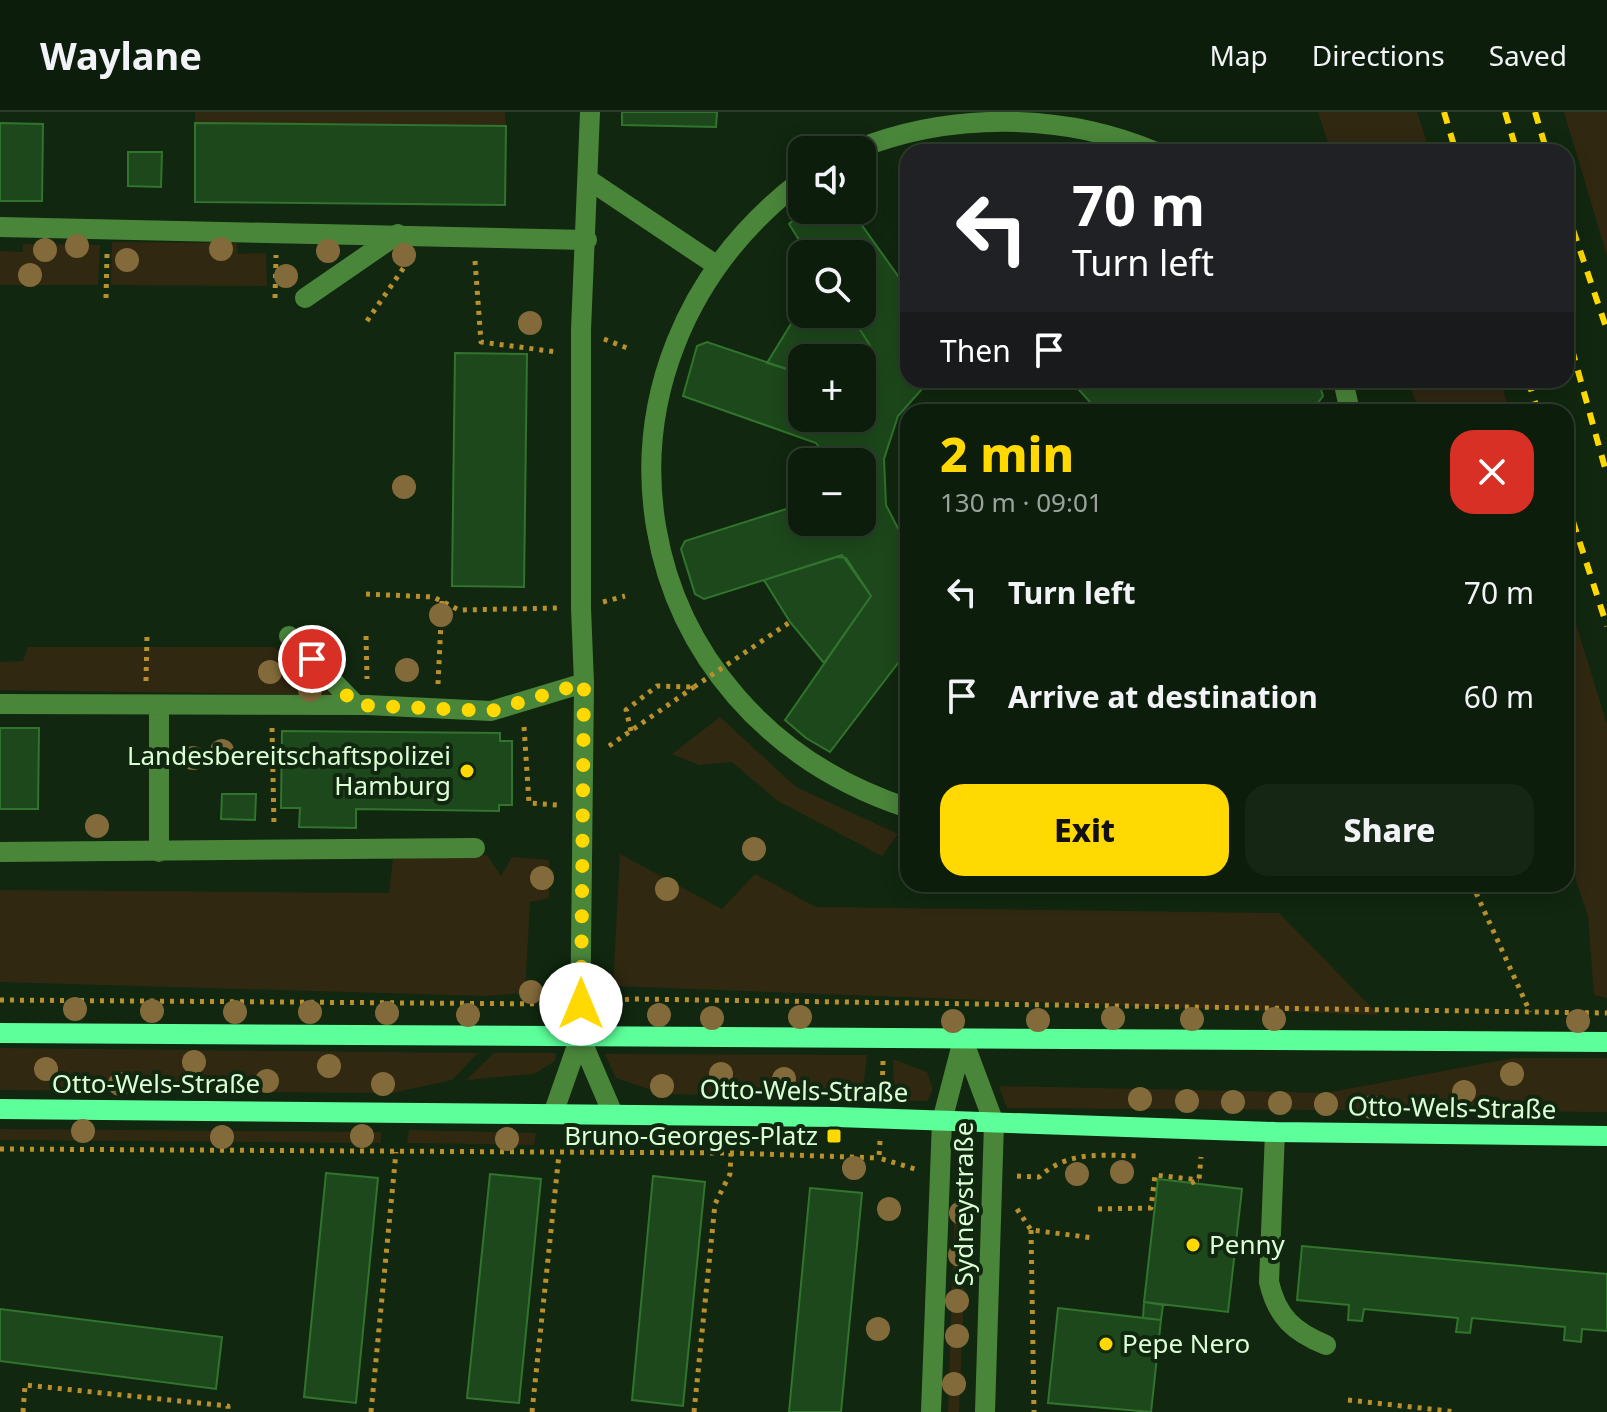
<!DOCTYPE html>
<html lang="en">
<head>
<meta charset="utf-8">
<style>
  body { margin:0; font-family:"Noto Sans",sans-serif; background:#162614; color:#f1f3f6; height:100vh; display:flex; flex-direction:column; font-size:30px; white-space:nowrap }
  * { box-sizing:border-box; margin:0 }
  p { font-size:26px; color:#9aa29d }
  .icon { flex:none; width:44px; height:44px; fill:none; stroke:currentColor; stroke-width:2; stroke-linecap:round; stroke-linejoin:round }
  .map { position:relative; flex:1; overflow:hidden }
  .drawer { position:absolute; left:900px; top:292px; width:674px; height:488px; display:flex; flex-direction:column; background:#0d1d0b; border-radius:24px; box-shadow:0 4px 20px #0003,0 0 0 2px #2d3b2c }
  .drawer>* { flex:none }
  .top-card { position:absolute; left:900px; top:32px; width:674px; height:244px; border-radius:24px; box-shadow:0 4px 20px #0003,0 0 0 2px #2d3b2c; background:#202124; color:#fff; overflow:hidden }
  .fabs { position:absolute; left:788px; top:24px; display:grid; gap:16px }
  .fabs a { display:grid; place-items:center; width:88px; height:88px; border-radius:16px; background:#0d1d0b; box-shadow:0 4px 20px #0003,0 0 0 2px #2d3b2c; font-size:40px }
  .pin { position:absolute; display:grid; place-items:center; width:68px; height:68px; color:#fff; margin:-34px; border:4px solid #fff; border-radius:50%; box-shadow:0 2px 8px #0007 }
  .me { position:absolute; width:88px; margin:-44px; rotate:0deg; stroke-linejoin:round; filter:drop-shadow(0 0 6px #0008) }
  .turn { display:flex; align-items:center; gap:28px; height:168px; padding:0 40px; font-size:36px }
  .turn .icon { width:104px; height:104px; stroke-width:2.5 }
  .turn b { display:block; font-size:56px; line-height:68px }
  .then { display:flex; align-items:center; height:76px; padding:0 40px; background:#0003; gap:16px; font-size:30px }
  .round { display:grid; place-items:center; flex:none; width:84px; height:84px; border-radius:24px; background:#162614 }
  .overview { display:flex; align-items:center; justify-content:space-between; height:136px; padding:0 40px }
  h1 { font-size:48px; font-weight:800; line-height:60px; color:#ffd901 }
  .action { display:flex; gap:16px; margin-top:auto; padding:16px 40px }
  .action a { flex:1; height:92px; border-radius:24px; background:#ffd901; color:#111; font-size:32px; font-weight:800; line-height:92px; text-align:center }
  .action a+a { background:#162614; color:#f1f3f6 }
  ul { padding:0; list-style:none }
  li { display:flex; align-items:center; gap:24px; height:104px; padding:0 40px }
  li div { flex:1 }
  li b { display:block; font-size:30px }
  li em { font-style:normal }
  header { display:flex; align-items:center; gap:48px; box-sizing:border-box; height:112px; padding:0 40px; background:#0d1d0b; border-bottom:2px solid #2d3b2c }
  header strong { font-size:38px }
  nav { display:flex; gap:44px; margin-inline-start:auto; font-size:28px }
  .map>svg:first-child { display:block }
  .green { fill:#312812 }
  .building { fill:#1d481b; stroke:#31742d; stroke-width:2 }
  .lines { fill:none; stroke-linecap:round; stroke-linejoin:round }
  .path { stroke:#ba8f2e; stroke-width:5; stroke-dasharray:4 6; stroke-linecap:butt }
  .minor { stroke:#4a863a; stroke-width:20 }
  .major { stroke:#5cff9a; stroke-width:20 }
  .rail { stroke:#ffd901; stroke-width:6; stroke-dasharray:12 10; stroke-linecap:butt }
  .path-bridge { stroke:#ba8f2e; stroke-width:5; stroke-dasharray:4 6; stroke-linecap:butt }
  .tree { fill:#836a3b }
  .route { stroke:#ffd901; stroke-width:14; stroke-dasharray:0 25.2 }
  .poi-dot { fill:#ffd901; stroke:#11270f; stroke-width:3 }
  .labels { text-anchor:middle; stroke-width:8; stroke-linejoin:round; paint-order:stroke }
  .poi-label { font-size:26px; fill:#dbffd5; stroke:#11270f; text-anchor:end }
  .street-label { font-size:26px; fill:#dbffd5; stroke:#11270f }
</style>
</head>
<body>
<header>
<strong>Waylane</strong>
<nav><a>Map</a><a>Directions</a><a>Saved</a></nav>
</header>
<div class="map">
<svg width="1607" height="1300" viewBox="0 0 1607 1300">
  <rect width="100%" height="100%" fill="#11270f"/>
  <path class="green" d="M195,0h310l1,14 -311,-3z
    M1318,0h99l13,40h-99z
    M1564,0h43v144z
    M112,130l125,1 1,11 28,-1 1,33 -156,-1z
    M23,132l77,1 -2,40h-98v-34l23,1z
    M1408,268h92l10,32h-91z
    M1566,480l41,132v274l-13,-3 -6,-79 -22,-66z
    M28,535h246l58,48 -332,-5v-28l23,-1z
    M720,605l76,70 102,47 -16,22 -104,-55 -46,-39 -33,3 -27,-11z
    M620,742l102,55 33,-35 61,33 463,6 100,102 -766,-29z
    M487,743l14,21 11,-19 37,3v38l-19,4 -5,91 -40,3 -485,-14v-92l389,3 4,-34z
    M0,936l478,5 -26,27 -60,13 -392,-3z
    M494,941h62l-1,8 -21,13 -68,6z
    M605,942l262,1 -5,43 -198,-4 -48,-16z
    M1513,946h94v54l-600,-4 -8,-22 327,7z
    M893,947l34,13 6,18 -6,11h-33z
    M0,1017l381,3v11l-381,-3z
    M409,1018l127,3 -2,12 -127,-2z
    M955,1089l13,1 -9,210h-11z"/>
  <path class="building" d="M622,0h95l-1,15 -94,-2z
    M0,11l43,1 -1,77h-42z
    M195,11l311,3 -1,79 -310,-3z
    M1004,31l25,1 5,8h-60l6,-8z
    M128,40h34l-1,35 -33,-1z
    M804,98h47l57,80v90h22l-32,36 -14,43 2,46 22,43v102l-78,102 -24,-14 -21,-18 86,-124 -25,-38 -9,-1 -133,42 -9,-5 -14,-45 4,-8 117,-37v18h60v-60h-42l1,-12 -5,-7 -133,-47 14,-50 10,-4 95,32v44h60v-52l11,-16 -23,-36h12v-60h-54l-19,-30z
    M802,194v8h48l23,36 -11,16v-8h-60v16l-35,-11z
    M455,241l72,1 -3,233 -72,-1z
    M1070,268h89l9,8 26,-8h124l5,16 -6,8 -24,8h-194z
    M842,443l29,41 -47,67 -34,-41 -26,-42z
    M0,616h39l-1,81h-38z
    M282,619l218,2v8h12v64h-13v6l-143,-2v19l-57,-1 1,-19h-19z
    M222,682h34l-1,26 -34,-1z
    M326,1061l52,5 -22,225 -52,-6z
    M490,1062l51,5 -22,224 -52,-5z
    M653,1064l52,6 -22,224 -51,-6z
    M1158,1067l84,10 -14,123 -84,-10z
    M810,1076l52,5 -21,219h-52z
    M1302,1134l305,28v57l-25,-2 -1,13 -17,-2 1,-13 -93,-9 -2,15 -14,-1 2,-14 -94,-9 -2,12 -14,-1 1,-15 -52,-5z
    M1144,1190l19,3 -2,15 -18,-2z
    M1058,1196l103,12 -10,92 -103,-9z
    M0,1197l222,28 -6,52 -216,-28z"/>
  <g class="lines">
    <path class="path" d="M475,149l6,81 76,10
      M106,186l1,-44
      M275,186l1,-43
      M367,209l42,-61
      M604,227l23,9
      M366,482l67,3 26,13 99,-2
      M603,490l22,-6
      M366,524l1,43
      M146,569l1,-46
      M438,572l4,-83
      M524,615l5,76 29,2
      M272,616l2,98
      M631,619l-5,-21 31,-24 34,1
      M609,634l85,-59
      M1472,772l58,128
      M0,888l555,4
      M605,889l29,-2 973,14
      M882,983l1,-34
      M880,1029l-1,17 36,11
      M0,1037l731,4 148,5
      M1017,1064l22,1c28,-26 61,-22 97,-21
      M1191,1071l8,-3 2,-23
      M1017,1097l14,21 63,8
      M1098,1097l53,-1 4,-33 44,5
      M1031,1118l3,182
      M1348,1288l109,12
      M23,1300l2,-27 203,21v6
      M371,1300l25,-260
      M532,1300l27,-258
      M694,1300l21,-208 15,-30 1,-21"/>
    <path class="minor" d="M855,38c94,-38 207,-38 301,2
      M589,68l127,85
      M802,68c-242,184 -182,534 106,628
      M0,115l587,13
      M305,186l93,-64
      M1343,268l7,32
      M289,524l67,69
      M0,592l367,1 124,6 93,-28
      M0,740l475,-4
      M159,740v-145
      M580,925l33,77
      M963,928l31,83 -9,289
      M553,1002l27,-77 4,-354 -3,-75v-278l9,-218
      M1275,1020l-6,150c8,35 25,50 57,63
      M931,1300l11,-291 21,-81"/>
    <path class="major" d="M0,921l1607,9
      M0,997l837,8 438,15 332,4"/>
    <path class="rail" d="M1444,0l12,40
      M1505,0l12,40
      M1535,0l12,40
      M1566,97l41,121
      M1566,216l41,147
      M1528,268l10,32
      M1566,388l41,126"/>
    <path class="path-bridge" d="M694,575l96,-65"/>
  </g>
  <g class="tree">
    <circle cx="77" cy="134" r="12"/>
    <circle cx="221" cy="137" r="12"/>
    <circle cx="45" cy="138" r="12"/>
    <circle cx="328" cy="139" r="12"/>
    <circle cx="404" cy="143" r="12"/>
    <circle cx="127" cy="148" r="12"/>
    <circle cx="30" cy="163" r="12"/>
    <circle cx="286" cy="164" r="12"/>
    <circle cx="530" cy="211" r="12"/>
    <circle cx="404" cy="375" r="12"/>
    <circle cx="441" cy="503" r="12"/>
    <circle cx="407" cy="558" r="12"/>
    <circle cx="270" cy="560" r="12"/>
    <circle cx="310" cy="578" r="12"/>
    <circle cx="222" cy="639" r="12"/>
    <circle cx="193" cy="646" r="12"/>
    <circle cx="97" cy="714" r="12"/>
    <circle cx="754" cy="737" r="12"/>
    <circle cx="542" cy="766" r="12"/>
    <circle cx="667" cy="777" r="12"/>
    <circle cx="531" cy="880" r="12"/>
    <circle cx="75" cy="897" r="12"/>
    <circle cx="152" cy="899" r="12"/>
    <circle cx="235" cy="900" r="12"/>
    <circle cx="310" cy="900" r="12"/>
    <circle cx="387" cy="901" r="12"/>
    <circle cx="468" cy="903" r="12"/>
    <circle cx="659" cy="903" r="12"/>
    <circle cx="800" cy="905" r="12"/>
    <circle cx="712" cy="906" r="12"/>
    <circle cx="1113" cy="906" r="12"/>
    <circle cx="1192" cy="907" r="12"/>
    <circle cx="1274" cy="907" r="12"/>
    <circle cx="1038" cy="908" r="12"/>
    <circle cx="953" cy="909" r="12"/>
    <circle cx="1578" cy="909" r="12"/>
    <circle cx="194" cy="950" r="12"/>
    <circle cx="329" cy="954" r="12"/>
    <circle cx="46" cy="957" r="12"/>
    <circle cx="721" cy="962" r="12"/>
    <circle cx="1512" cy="962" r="12"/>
    <circle cx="784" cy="967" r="12"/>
    <circle cx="267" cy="969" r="12"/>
    <circle cx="120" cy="972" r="12"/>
    <circle cx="383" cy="972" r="12"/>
    <circle cx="662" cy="974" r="12"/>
    <circle cx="1464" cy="980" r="12"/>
    <circle cx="1140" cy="987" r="12"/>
    <circle cx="1187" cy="989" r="12"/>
    <circle cx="1233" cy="990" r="12"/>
    <circle cx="1280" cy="991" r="12"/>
    <circle cx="1326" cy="992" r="12"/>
    <circle cx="1372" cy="995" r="12"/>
    <circle cx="83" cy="1019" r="12"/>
    <circle cx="362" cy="1024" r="12"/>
    <circle cx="222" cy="1025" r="12"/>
    <circle cx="507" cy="1027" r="12"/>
    <circle cx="854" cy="1056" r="12"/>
    <circle cx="1122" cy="1060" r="12"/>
    <circle cx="1077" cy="1062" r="12"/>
    <circle cx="889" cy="1097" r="12"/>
    <circle cx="961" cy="1101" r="12"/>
    <circle cx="960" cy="1143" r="12"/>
    <circle cx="957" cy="1189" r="12"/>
    <circle cx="878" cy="1217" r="12"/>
    <circle cx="957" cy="1224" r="12"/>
    <circle cx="954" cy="1272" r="12"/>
  </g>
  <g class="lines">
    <path class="route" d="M312,547l44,46 135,6 93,-28 -3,321"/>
  </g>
  <g class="poi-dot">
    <circle cx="467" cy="659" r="8"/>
    <rect x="826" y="1016" width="16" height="16" rx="4"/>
    <circle cx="1193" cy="1133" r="8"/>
    <circle cx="1106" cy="1232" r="8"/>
  </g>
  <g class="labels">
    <g class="poi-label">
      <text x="451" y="653">Landesbereitschaftspolizei<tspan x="451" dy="30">Hamburg</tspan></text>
      <text x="818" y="1033">Bruno-Georges-Platz</text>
      <text x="1209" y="1142" text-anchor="start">Penny</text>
      <text x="1122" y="1241" text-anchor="start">Pepe Nero</text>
    </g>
    <g class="street-label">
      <text x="156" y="981">Otto-Wels-Straße</text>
      <text transform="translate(804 979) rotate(1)" y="9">Otto-Wels-Straße</text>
      <text transform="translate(1452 996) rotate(1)" y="9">Otto-Wels-Straße</text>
      <text transform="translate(964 1092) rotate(-90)" y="9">Sydneystraße</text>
    </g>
  </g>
</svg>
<div class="fabs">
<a><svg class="icon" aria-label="sound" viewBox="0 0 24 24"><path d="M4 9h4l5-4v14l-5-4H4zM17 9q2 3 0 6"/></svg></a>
<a><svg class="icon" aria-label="search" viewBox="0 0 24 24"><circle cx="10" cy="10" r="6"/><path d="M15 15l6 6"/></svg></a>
<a>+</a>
<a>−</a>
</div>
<div class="pin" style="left:312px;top:547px;background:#d93025"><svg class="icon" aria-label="arrive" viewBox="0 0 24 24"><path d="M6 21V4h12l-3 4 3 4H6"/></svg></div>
<svg class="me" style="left:581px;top:892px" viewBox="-20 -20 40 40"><circle r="19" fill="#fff"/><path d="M0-13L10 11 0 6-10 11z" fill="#ffd901"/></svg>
<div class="top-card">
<div class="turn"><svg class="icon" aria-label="left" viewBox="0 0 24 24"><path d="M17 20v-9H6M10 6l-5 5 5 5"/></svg><div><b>70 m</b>Turn left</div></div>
<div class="then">Then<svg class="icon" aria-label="arrive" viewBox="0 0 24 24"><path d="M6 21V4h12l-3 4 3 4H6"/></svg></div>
</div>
<section class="drawer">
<div class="overview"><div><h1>2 min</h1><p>130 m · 09:01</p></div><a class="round" style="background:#d93025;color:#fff"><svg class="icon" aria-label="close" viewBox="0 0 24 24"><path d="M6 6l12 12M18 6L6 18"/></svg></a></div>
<ul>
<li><svg class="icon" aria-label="left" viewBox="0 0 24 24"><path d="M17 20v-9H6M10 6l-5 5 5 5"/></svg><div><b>Turn left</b></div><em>70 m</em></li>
<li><svg class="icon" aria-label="arrive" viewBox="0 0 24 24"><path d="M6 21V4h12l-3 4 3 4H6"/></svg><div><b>Arrive at destination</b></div><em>60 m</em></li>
</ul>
<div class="action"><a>Exit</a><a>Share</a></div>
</section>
</div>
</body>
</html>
